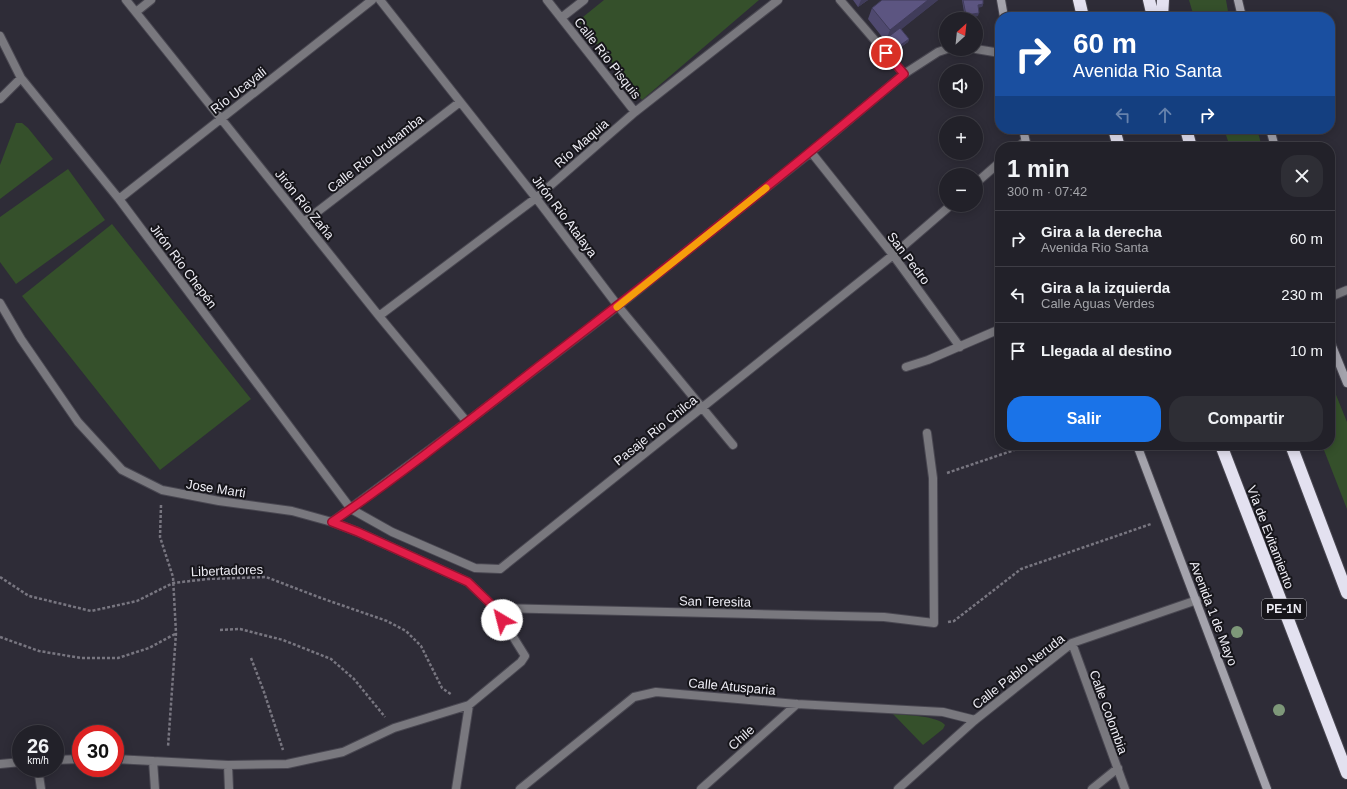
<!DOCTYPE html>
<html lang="es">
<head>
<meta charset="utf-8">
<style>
  body { margin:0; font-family:Arial,sans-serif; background:#2e2e35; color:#f1f3f6; height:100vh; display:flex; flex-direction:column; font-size:15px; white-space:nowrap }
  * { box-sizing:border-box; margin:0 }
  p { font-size:13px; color:#a2a3a8 }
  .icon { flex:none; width:22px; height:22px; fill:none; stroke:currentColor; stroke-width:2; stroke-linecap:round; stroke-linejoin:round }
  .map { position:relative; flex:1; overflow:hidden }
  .panel { position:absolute; left:995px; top:142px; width:340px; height:308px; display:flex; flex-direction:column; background:#222129; border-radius:16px; box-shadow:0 2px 10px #0003,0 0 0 1px #3f3e46 }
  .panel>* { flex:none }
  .top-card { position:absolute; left:995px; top:12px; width:340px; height:122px; border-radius:16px; box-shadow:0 2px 10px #0003,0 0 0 1px #3f3e46; background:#1a4fa0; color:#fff; overflow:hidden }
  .needle { width:26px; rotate:27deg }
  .tools { position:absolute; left:939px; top:12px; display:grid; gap:8px }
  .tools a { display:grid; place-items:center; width:44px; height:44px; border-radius:50%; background:#222129; box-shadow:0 2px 10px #0003,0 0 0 1px #3f3e46; font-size:20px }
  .speed { position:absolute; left:12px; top:725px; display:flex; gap:8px; font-size:20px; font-weight:700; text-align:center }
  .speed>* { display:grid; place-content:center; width:52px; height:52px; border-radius:50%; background:#222129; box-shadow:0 2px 10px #0003,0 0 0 1px #3f3e46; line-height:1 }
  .speed small { font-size:10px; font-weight:400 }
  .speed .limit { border:6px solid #d22; background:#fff; color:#111 }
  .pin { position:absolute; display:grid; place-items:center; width:34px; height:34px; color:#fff; margin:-17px; border:2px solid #fff; border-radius:50%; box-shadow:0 1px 4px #0007 }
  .me { position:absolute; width:44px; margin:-22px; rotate:323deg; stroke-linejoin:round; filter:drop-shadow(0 0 3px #0008) }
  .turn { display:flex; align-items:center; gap:14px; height:84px; padding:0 12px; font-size:18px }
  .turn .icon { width:52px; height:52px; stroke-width:2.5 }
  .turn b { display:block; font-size:28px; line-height:34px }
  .lanes { display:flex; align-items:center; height:38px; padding:0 12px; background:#0003; justify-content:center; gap:20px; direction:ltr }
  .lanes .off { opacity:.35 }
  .round { display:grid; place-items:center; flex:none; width:42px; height:42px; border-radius:16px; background:#2e2e35 }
  .summary { display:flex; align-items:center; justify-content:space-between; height:68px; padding:0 12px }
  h1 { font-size:24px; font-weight:700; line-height:30px }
  .button { display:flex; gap:8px; margin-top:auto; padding:8px 12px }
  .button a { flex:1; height:46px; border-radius:16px; background:#1a73e8; color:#fff; font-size:16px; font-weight:700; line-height:46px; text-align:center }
  .button a+a { background:#2e2e35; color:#f1f3f6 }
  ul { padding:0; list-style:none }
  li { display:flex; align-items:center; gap:12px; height:56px; padding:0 12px; border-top:1px solid #3f3e46 }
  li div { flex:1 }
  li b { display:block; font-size:15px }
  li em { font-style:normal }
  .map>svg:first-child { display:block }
  .green { fill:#35502b }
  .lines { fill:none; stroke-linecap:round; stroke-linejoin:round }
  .street-casing { stroke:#494751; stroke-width:10 }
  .secondary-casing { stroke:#494751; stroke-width:10 }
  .highway-casing { stroke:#494751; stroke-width:14 }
  .path { stroke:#787680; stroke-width:2.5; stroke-dasharray:3 2; stroke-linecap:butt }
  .street { stroke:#79787e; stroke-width:8 }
  .secondary { stroke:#a4a3ac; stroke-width:8 }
  .highway { stroke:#e3e1f0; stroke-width:12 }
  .tree { fill:#7e9879 }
  .wall { fill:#4f496f }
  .shaded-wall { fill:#403c5a }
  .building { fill:#5c5581; stroke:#403c5a }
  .route-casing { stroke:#92132f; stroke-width:10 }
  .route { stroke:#e11d48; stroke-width:7 }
  .slow { stroke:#f59e0b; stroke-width:7 }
  .labels { text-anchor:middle; stroke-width:4; stroke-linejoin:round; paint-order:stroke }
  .shield { fill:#16151a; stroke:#acacb3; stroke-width:1 }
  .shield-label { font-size:12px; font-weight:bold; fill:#edecf4 }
  .street-label { font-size:13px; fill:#edecf4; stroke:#16151a }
</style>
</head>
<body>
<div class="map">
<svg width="1347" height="789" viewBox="0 0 1347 789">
  <rect width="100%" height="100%" fill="#2e2c37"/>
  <path class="green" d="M604,0h155l-117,100 -64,-79z
    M1189,0h37l3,17h-35z
    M16,123h6l6,5 25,31 -53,40v-34z
    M1224,129h33l5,18h-32z
    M68,169l37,51 -89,64 -16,-22v-45z
    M112,224l139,175 -91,71 -138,-174z
    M1330,380l17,42v87l-25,-64h8z
    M893,714c12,1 46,2 52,11l-2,4 -20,16z"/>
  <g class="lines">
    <g class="street-casing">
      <path id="street" d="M126,0l253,316 88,106
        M380,0l156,198 82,108 115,139
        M547,0l88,112
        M840,0l64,74
        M136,12l15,-12
        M561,18l23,-18
        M0,36l21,42 98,121 232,310 41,23 83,36 25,1 393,-314 58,-50
        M976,49l24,4
        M0,99l21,-21
        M1018,147l7,-6
        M811,152l82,103 67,92
        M976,183l24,-21
        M119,199l253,-199
        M304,222l156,-120
        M1330,297l17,-7
        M0,303l21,36 57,83 44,48 40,20 57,11 73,10 40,11 26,10 110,50 27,26 30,48 -4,6 -52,43 -75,23 -51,24 -56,12 -59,1 -113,-6
        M379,316l157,-118 99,-86 143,-112
        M906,367l22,-7 72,-31
        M332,522l135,-100 151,-116 193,-154 93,-78 34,-22 9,-3
        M495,608l389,9 50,6 -1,-145 -6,-45
        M1072,643l53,146
        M55,760l26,-1
        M153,761l2,28
        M0,764l21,-2
        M228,765l1,24
        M38,768l3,21
        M456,789l13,-84
        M520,789l114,-92 22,-5 141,12 146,8 32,8
        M701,789l96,-85
        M898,789l77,-69 97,-77 125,-43
        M1092,789l26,-21"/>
    </g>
    <g class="secondary-casing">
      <path id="secondary" d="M1001,0l3,17
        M1238,0l4,17
        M1023,129l4,18
        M1270,129l5,18
        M1330,341l17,42
        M1137,445l130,344"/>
    </g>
    <g class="highway-casing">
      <path id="highway" d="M1079,0l4,17
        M1149,0l4,17
        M1162,17l1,-17
        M1114,129l5,18
        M1186,129l5,18
        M1221,445l126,328
        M1291,445l56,148"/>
    </g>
    <path class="path" d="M947,473l82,-28
      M161,505l-1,32 13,40 3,56 -8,114
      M0,577l29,19 62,15 46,-10 36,-18 35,-4 58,-2 55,21 66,23 19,10 15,15 21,42 10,7
      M948,622l6,-1 67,-52 130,-45
      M220,630l20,-1 43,11 48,19 23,20 31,38
      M0,637l39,14 42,7h37l31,-10 26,-14
      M251,658l13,34 19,58"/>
    <use href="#street" class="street"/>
    <use href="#secondary" class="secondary"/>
    <use href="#highway" class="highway"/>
  </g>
  <g class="tree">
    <circle cx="1237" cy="632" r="6"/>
    <circle cx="1279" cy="710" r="6"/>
  </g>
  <path class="wall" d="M853,0h15l-10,7z
    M938,0l-37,29 8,10 -1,3 -14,10 -26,-33 4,-11z
    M962,0h21v4l-1,3h-4v9l-13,2z"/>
  <path class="shaded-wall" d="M861,0h7l-10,7z
    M928,0h10l-50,40 -1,-2 3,-8z
    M983,4l-1,3 -5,1 1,-3z
    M979,13l-1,3 -13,2 1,-3z
    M909,39l-1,3 -14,10 1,-3z"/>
  <path class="building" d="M882,0h46l-38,30 -18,-22z
    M963,0h20v4l-5,1 1,8 -13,2z
    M959,13l1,6h-12v-3z
    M900,28l9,11 -14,10 -8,-11z"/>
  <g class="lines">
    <g class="route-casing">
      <path id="route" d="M502,620l-7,-12 -27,-26 -110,-50 -26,-10c71,-49 139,-103 207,-156 124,-95 246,-192 365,-292l-18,-21"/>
    </g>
    <use href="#route" class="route"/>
    <path class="slow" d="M617,307l149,-119"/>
  </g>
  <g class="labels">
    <rect class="shield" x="1262" y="599" width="44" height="20" rx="3"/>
    <g class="shield-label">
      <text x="1284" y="613">PE-1N</text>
    </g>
    <g class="street-label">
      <text transform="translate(608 58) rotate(52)" y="5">Calle Río Pisquis</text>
      <text transform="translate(238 90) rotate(-38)" y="5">Río Ucayali</text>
      <text transform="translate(581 143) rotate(-41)" y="5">Río Maquia</text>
      <text transform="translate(375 153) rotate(-38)" y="5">Calle Río Urubamba</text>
      <text transform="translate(305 204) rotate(51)" y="5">Jirón Río Zaña</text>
      <text transform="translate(565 216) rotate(53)" y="5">Jirón Río Atalaya</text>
      <text transform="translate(909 258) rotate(53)" y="5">San Pedro</text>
      <text transform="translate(184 266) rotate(53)" y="5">Jirón Río Chepén</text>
      <text transform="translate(655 430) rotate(-39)" y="5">Pasaje Rio Chilca</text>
      <text transform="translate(216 488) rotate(9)" y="5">Jose Marti</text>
      <text transform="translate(1271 537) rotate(69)" y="5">Vía de Evitamiento</text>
      <text transform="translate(227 570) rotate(-2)" y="5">Libertadores</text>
      <text transform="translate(715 601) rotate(1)" y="5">San Teresita</text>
      <text transform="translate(1214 613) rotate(69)" y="5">Avenida 1 de Mayo</text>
      <text transform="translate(1018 671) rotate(-38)" y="5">Calle Pablo Neruda</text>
      <text transform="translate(732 686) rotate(5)" y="5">Calle Atusparia</text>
      <text transform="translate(1109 712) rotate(70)" y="5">Calle Colombia</text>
      <text transform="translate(741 737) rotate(-42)" y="5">Chile</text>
    </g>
  </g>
</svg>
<div class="tools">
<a><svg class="needle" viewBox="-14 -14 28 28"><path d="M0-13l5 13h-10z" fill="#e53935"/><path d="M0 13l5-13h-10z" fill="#a2a3a8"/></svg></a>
<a><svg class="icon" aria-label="sound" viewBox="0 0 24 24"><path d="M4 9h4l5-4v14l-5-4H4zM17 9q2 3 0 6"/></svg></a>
<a>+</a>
<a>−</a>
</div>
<div class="speed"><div>26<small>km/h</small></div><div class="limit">30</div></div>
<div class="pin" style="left:886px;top:53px;background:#d93025"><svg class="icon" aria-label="arrive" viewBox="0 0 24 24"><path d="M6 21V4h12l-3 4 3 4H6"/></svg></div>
<svg class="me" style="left:502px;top:620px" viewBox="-20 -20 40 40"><circle r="19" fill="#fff"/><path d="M0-13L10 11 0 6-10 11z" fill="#e11d48"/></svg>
<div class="top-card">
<div class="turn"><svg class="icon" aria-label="right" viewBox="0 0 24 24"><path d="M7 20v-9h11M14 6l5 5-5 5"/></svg><div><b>60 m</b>Avenida Rio Santa</div></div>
<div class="lanes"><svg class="icon off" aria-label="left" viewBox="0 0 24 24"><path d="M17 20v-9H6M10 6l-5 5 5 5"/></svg><svg class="icon off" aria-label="ahead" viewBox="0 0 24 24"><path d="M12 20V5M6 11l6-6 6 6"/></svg><svg class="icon" aria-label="right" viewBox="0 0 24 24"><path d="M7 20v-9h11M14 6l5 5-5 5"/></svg></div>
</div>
<section class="panel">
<div class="summary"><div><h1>1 min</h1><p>300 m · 07:42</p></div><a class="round"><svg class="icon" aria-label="close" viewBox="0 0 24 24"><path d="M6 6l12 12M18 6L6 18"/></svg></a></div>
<ul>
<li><svg class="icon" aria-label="right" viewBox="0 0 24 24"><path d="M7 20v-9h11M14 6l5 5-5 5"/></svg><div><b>Gira a la derecha</b><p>Avenida Rio Santa</p></div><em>60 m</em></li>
<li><svg class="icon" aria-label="left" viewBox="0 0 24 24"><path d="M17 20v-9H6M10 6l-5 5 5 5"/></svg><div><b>Gira a la izquierda</b><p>Calle Aguas Verdes</p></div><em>230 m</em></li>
<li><svg class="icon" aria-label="arrive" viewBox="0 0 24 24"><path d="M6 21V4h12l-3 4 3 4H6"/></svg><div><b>Llegada al destino</b></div><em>10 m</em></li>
</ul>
<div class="button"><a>Salir</a><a>Compartir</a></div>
</section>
</div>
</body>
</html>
